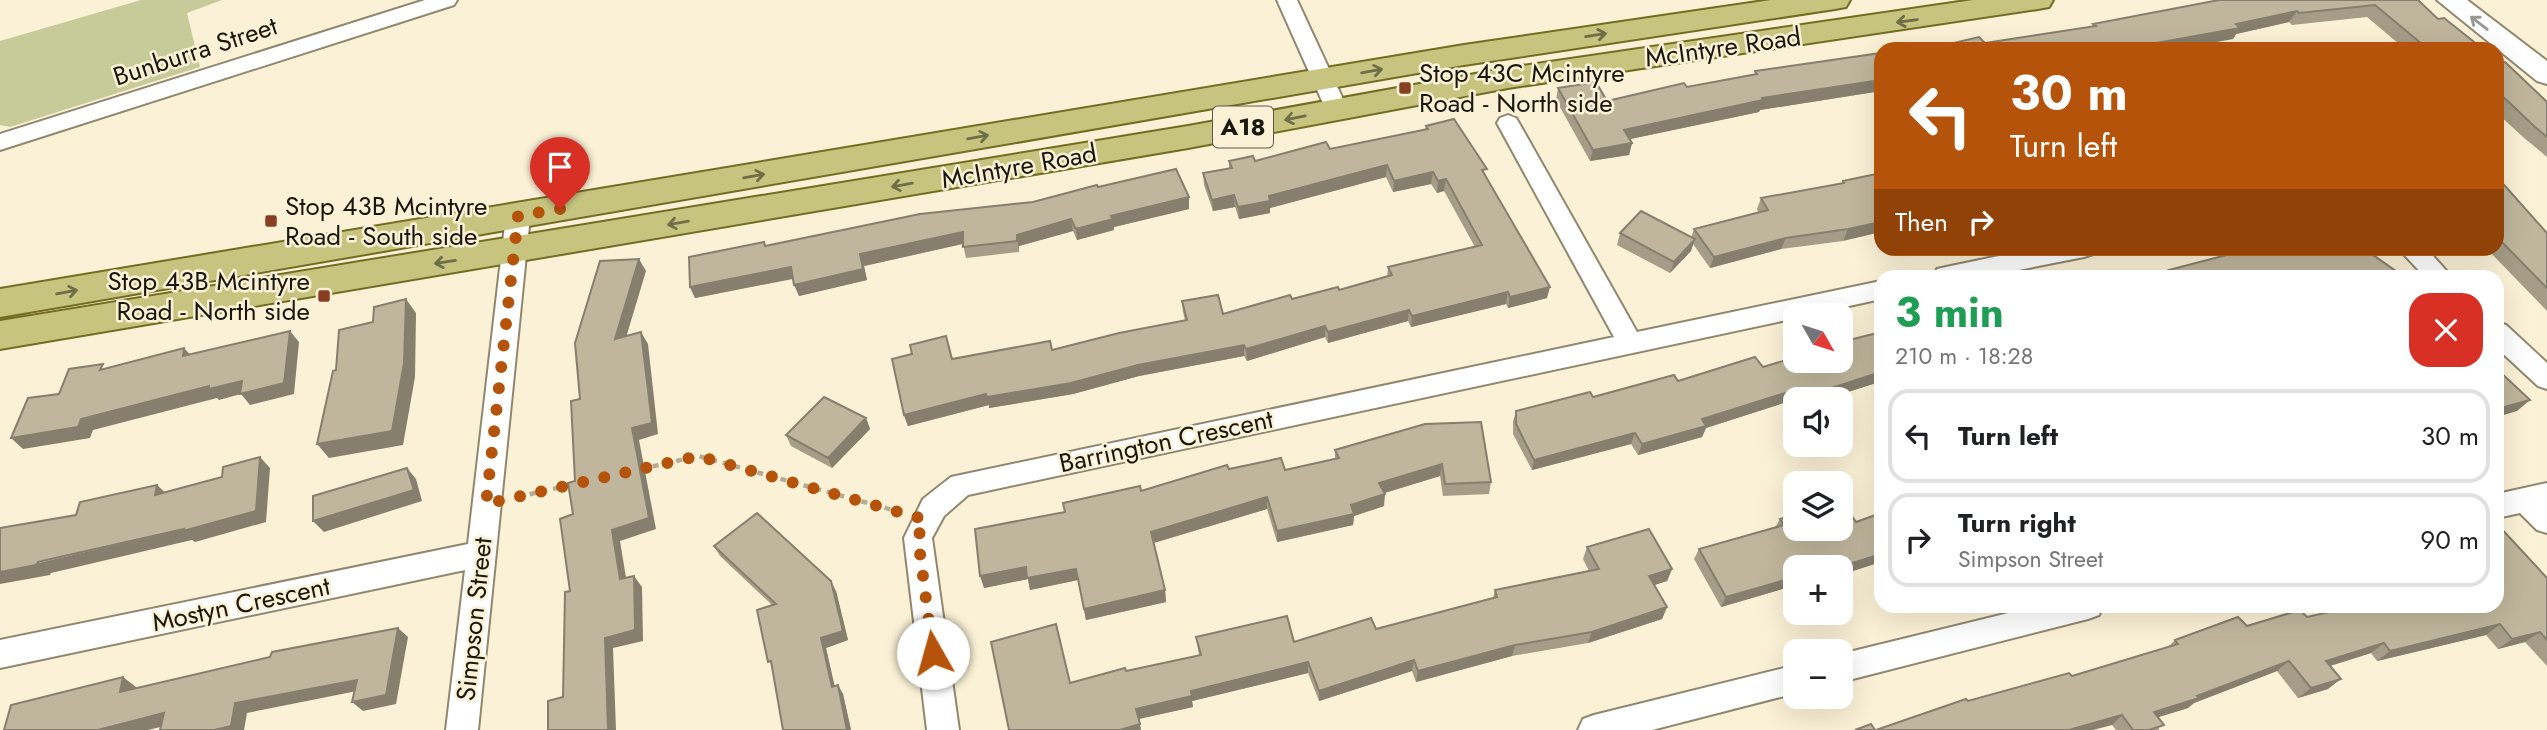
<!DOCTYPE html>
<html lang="en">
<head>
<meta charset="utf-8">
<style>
  body { margin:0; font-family:Jost,sans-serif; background:#f2f2f2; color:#202124; height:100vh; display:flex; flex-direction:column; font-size:26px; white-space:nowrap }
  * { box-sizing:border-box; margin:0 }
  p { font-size:23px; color:#757577 }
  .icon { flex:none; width:38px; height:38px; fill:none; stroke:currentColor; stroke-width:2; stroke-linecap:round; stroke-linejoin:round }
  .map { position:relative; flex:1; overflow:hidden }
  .side { position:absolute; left:1874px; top:270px; width:630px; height:343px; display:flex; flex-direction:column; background:#fff; border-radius:21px; box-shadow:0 7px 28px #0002 }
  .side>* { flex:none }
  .top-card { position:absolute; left:1874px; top:42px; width:630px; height:214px; border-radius:21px; box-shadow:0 7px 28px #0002; background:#b45309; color:#fff; overflow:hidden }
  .needle { width:46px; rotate:129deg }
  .tools { position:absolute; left:1783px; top:303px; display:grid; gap:14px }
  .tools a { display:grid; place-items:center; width:70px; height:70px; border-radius:14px; background:#fff; box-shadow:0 7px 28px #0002; font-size:35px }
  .pin { position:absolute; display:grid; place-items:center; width:60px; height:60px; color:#fff; margin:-72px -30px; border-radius:50% 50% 50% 0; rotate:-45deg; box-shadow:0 0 7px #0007 }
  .pin .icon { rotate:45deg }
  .me { position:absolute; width:77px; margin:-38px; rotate:353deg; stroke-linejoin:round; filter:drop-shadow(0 0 5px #0008) }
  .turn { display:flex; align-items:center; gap:24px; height:147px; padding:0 21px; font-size:32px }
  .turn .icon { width:91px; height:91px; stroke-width:2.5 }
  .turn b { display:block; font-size:49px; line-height:60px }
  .then { display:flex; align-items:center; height:66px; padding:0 21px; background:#0003; gap:14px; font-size:26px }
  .round { display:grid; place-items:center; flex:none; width:74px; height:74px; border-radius:21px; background:#f2f2f2 }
  .summary { display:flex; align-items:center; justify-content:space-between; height:119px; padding:0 21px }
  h1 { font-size:42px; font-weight:700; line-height:52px; color:#1e9e55 }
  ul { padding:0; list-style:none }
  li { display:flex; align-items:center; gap:21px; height:94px; margin:0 14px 10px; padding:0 7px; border:4px solid #e0e0e0; border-radius:21px }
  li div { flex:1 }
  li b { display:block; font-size:26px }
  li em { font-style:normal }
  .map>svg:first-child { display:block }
  .green { fill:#c7cb99 }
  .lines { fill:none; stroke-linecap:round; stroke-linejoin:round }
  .minor-casing { stroke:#90876f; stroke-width:4 }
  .tertiary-casing { stroke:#90876f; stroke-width:4 }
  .primary-casing { stroke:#726d20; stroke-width:4 }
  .path { stroke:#b4ac96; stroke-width:4.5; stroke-dasharray:6 6; stroke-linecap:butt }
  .minor { fill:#fff; fill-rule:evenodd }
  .tertiary { fill:#fff; fill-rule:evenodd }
  .primary { fill:#c7c480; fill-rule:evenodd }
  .wall { fill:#a59d87 }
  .shaded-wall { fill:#867f6e }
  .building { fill:#c0b69d; stroke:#867f6e; stroke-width:2 }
  .oneway { stroke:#706e46 }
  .oneway2 { stroke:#989792 }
  .route { stroke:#b45309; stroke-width:12; stroke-dasharray:0 21.6 }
  .poi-dot { fill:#873e21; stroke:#fbf1d6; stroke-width:2.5 }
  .labels { text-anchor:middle; stroke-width:5; stroke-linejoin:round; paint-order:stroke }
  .shield { fill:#fbf1d6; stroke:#5e5849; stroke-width:2 }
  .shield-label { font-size:24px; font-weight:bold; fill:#1a170d }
  .street-label { font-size:26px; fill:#1a170d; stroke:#fbf1d6 }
  .poi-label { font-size:26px; fill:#1a170d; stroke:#fbf1d6; text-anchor:start }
</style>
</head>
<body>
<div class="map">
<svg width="2547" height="730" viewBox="0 0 2547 730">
  <rect width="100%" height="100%" fill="#fbf1d6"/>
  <path class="green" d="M141,0h81l-35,13 13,54 -190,60 -10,-2v-84z"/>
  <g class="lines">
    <g class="minor-casing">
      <path id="minor" d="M425,0h32l-3,5 -454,145v-16z
        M1277,0h20l51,110 -3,5 -8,2 -8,-2 -3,-5z
        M1508,115l8,3 3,5 118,209 244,-51v18l-73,16h-12v3l-828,177 -24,21 -12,22 27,192h-32l-23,-192 19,-39 28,-22 663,-140 -117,-214 3,-5z
        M518,207l8,3 4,6 -52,514h-32l19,-160 -465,98v-28l468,-96 38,-328 4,-6z
        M2037,248h59l-3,6 -9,3 -96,19h-54l3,-7 9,-2z
        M2398,248h28l25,28h-27z
        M2497,322l9,3 41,38v26l-9,-3 -41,-38z
        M2547,483v50l-10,-3 -17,-17 -23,5v-24z
        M2037,606h66l-4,9 -11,4 -247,63v-28z
        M1796,665v28l-144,37h-74l5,-11 11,-4z"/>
    </g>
    <g class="tertiary-casing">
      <path id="tertiary" d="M2437,0h30l80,61v23l-10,-3z"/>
    </g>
    <g class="primary-casing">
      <path id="primary" d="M1771,0h79l-4,7 -11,2 -371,56 -1464,252v-28l1464,-244z
        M1973,0h80l-4,7 -11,2 -530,79 -320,60 -1188,201v-28l1188,-195 320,-58z"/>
    </g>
    <path class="path" d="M641,469l57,-13 202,56
      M518,497l56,-13"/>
    <use href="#minor" class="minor"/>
    <use href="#tertiary" class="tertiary"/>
    <use href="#primary" class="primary"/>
  </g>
  <path class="wall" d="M2418,0l20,19 45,30h-78l-38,-32 -75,8 -3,-3 -53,12 -3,5 -248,4 107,-16 1,-3z
    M1881,53v38l-121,19 -1,2 -129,27 2,4 -3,12 -39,6 -34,-61 2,-12 49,13 147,-26 1,-4z
    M2497,63l50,39v55l-24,-20 -26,-24z
    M1426,126l60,50 61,122 -39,10 -2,-4 -95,23 -3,-6 -80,22 -3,-6 -78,24 -3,-5 -105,20 -66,18 -84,14v-3l-81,21 -4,-11 8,-61 40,5 100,-9 133,-30 -2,-8 -1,-11 41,13 116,-24 48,-13 1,-10 87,-20 -31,-56 -7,2 -6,-9 -38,8 -7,-15 -116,31v5l-31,6 -4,-12 -22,4 -9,-26 -1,-12 26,-5v-7h26l75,-12 95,-20z
    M1881,173l-38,68 -62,8 -71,19 -17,-24 -2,7 -21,22 -53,-28 3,-12 71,5 3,-9 64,-17 -1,-3 4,-11 80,-14 2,-3z
    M2497,177l50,56v78l-61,-63h11z
    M1098,187l91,22 -75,18v3l-37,10 -4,-9 -54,15v6l-53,6 -3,-14 -99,22 3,14 -68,16 -6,-17 -98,19 -5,-11 74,-45 2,4 267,-44z
    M2311,252l92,24h-238l4,-6z
    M1881,332v56h-2l-3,-5 -50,16h-30l-90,29 -4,9 -64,18 -7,-11 -99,26 -19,-36v-12l3,-11 162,-30 85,-14z
    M866,418l4,11 -38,39 -41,-22 -5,-11z
    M1425,424l66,58 -2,12 -46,2 -3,-20 -56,17v13l-30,10 -1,9 -76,17 -10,-33 -113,34 11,47 1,12 -80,18 -8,-40 -48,10 -2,-11 -44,9 81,-76 76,-21 88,-22 56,1 50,-11v-9z
    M1780,519l16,9 60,-6 -60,45v18l-75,22 -27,-48 5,-10 76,-21z
    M714,546l122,45 12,49 -22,8 8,38 9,8 8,36 -79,-125 -52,-49z
    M1587,547l85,22 -5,12 -13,4 13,22 -5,12 -74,24 -76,13 -96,26 -4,-11 -93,30 -11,-28 -116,28 1,6 -54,12 -69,-36 129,-28 -3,-18 98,5 82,-13 117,-31 2,-8 94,-19 -6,-12z
    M2547,578v88l-22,-24 -27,7 -12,-14 -109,26 -6,-8 -41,13 -2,23 -30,9 -21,-27 -83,32 -6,5 -30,9 1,13h-43l-4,-5 -144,-24 104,-25 95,-28 8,-8 72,-14 60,-9z"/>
  <path class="shaded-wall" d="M2297,11l-8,11 -53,12 -3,5 -54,10h-56z
    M1881,80v11l-121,19 -1,2 -138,29 3,-11 138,-32z
    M1632,143l-3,12 -39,6 3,-11z
    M1387,165l-1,12 -116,31v5l-31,6 -1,-12 31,-11z
    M1433,172l-2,12 -38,8 1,-11z
    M1446,179l-2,12 -7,2 1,-12z
    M1234,195l1,12 -22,4 -1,-11z
    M1189,197v12l-75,18v3l-37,10 -1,-11 35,-13z
    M1071,219l2,12 -54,15v6l-2,-17z
    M1881,222v10l-38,9 5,-12z
    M963,232l3,11 -102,23 3,14 -68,16 -5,-11 66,-31z
    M1786,238l-5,11 -71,19 4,-11z
    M1695,239l-4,12 -21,22 4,-11z
    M639,259l7,12 -24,80 -7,-12z
    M791,267l5,11 -101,20 -5,-11z
    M1550,287l-3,11 -39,10 2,-11z
    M1508,292l-2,12 -95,23 1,-11z
    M406,299l10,14 -1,64 -12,68 -74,13 -12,-14z
    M1409,310l-1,11 -80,22v-11z
    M1325,326v11l-78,24 -1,-12z
    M290,331l9,11 -5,52 -44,11 -9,-11 -22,6 -2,-2 -124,32 -3,8 -67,11 -12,-11 198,-52z
    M641,332l7,12 10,90 -19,6 17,89 -36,12 8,49 -8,-11 -8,-49 20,-102z
    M1244,345v11l-105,20 -66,18 -84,14v-3l-81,21 -4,-11 82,-21z
    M184,348l11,12 -12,-4z
    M1881,372l-5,11 -50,16h-21l2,-3z
    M1801,388l-5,11 -90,29 -4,9 -64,18 4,-11 60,-25z
    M2530,400l-13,11 -20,6v-8z
    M866,418l4,11 -38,39 -4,-10z
    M1635,433l-4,11 -99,26 2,-10z
    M260,457l10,11 -4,54 -71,20 -3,-2 -141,33 -1,2 -50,9v-12l184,-43z
    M1442,464l-2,12 -62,19 1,-12z
    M407,468l9,11 6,22 -98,31 -11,-11z
    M157,485l12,11 -14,-1z
    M1385,494l-1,12 -30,10 -1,9 -76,17v-11z
    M1267,497v12l-114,34 -2,-11z
    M1881,554v8l-40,13v-8z
    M1026,567l50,2 2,11 -48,10 -2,-11 -44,9 -4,-12z
    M1672,569l-5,12 -22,7 4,-12z
    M634,576l8,11 1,54 -30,7 3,82h-8l-3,-92z
    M1796,577v8l-75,22 5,-10z
    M831,581l5,10 12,49 -22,8 11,48 -5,-9 -11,-49z
    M1165,590l1,12 -80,18 -2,-11z
    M1667,607l-5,12 -74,24 4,-11z
    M2500,624l-14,11 -109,26 13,-10z
    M398,628l10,9 -12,67 -33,7 -11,-9z
    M2540,632l-15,10 -27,7 14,-10z
    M2384,643l-13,10 -57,18 12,-10z
    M1515,645l-3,11 -96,26 2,-11z
    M1414,660l-2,11 -93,30v-10z
    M2289,661l-12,10 -83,32 -6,5 -45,14 11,-10z
    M1308,662v11l-116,28 1,6 -55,12 -2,-10 55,-18z
    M123,677l13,10 -3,14 -13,-9z
    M2341,679l-13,10 -30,9 13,-10z
    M357,680l10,9 -120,24 -3,17h-30l21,-27z
    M838,685l5,9 8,36h-4z
    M164,713l13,10 -29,7h-50z
    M2122,715l-10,10 -19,5h-24z
    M1140,724l1,6h-21z"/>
  <path class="building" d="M2219,0h199l20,19 6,-1 39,31h-55l-53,-44 -76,8 -2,-2 -61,13 4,4 -117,21h-195l51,-12 6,6 111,-17 -3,-2z
    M1881,53v27l-119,18 1,2 -139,30 8,13 -39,7 -35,-62 38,-6 11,19 77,-18 3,4 70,-13 -2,-3z
    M2505,62l42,40v35l-13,-11 -37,-35v-28z
    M1454,119l33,50 -5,1 68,117 -40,10 -2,-5 -96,24 -3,-6 -81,22 -3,-6 -79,23 -2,-4 -106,20 -67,18 -84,14 -1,-3 -82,21 -12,-56 20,-5 -2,-9 36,-9 6,23 98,-18 2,9 67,-17 68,-13 -5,-19 36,-6 5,19 67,-19 2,4 46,-12 1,3 53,-15 -4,-8 94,-22 -36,-66 -8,2 -5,-9 -39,9 -7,-16 -118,31 1,5 -32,6 -4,-12 -22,5 -9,-27 29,-5 -3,-7 24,-5 2,5 71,-19 4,7 98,-20 -2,-3z
    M1176,169l13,28 -78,19 2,3 -37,10 -5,-10 -54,16v6l-54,6v-15l-103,22 3,15 -69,16 -3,-18 -101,20 -1,-30 75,-15 1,4 155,-32 113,-12 64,-17 1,2z
    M1881,173v49l-33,7 -62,9 -72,19 -20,-28 74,-19 -7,-12 83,-15 -1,-2z
    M2497,177l50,56v55l-50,-51z
    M1641,211l54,28 -21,23 -54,-29z
    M2272,248h36l3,4 7,-4h45l40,28h-47l-5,-3 -28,3h-147l-7,-6 69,-18z
    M639,259l-24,80 26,-7 11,91 -20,5 17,90 -37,12 8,49 14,-3 1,54 -30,8 3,92h-60v-29l15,-4 2,-105 5,-1 -10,-72 13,-5 -5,-31 7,-2 -4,-80 9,-2 -5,-56 25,-82z
    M406,299l-2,64 -12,68 -75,13 16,-73 3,-1 3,-40 34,-8 1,-15z
    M290,331l-6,52 -44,11 2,-13 -33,8v-3l-128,33 -3,8 -67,11 17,-40 31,-4 10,-25 34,-5 -3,6 84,-22 -1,8z
    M1881,332v40l-74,24 -6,-8 -99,31 4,7 -64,18 -7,-11 -101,27 -18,-36v-13l74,-19 3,5 81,-22 4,6 77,-24 8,10 33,-10v3h45v-18z
    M2497,369l33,31 -33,9z
    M824,397l42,21 -38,40 -42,-23z
    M1481,422l10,60 -46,2 -3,-20 -63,19 6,11 -34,11 3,9 -77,17 -10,-34 -116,35 14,58 -81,19 -8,-40 -49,9 -1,-11 -46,9 -5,-47 90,-17 -2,-9 77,-17 1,5 86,-26 2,4 52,-11 4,12 54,-12 -4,-8 90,-26z
    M260,457l-4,54 -73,20 1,-2 -146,33 -2,3 -36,7v-44l76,-13 4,-13 77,-17 -2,10 67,-18 1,-10z
    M407,468l7,22 -101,31v-25z
    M757,513l74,68 12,50 -22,7 11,49 6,-2 9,45h-64l-12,-69 -3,1 -11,-52 19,-6 -62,-58z
    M1850,513l6,9 25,-9v41l-41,13h-44v10l-70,20 -27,-48 85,-24 -4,-6 16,-5v14h45v-12z
    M2498,525l49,53v62l-7,-8 -28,7 -12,-15 -110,27 -6,-8 -58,18 15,18 -30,9 -22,-27 -92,35 2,2 -45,14 10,13 -15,5h-16l-11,-15 -53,15h-193l90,-31 2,2 101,-28 3,3 106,-32 -3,-4 63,-23 9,9 53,-16 7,7 49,-11h141z
    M1649,529l23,40 -23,7 18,31 -75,25 -77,13 -97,26 -4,-11 -95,31 -11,-29 -117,29 1,5 -56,13 4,15 -20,6h-111l-18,-88 65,-18 14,59 55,-15 1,3 75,-16 -5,-18 91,-21 7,26 77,-24 5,11 121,-32 -2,-7 104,-21 -12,-22z
    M398,628l-12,67 -34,7 5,-22 -122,23 -4,23 -17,4h-54l4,-17 -66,17h-94l7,-25 112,-28 -3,15 150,-35 2,-5z
    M1871,724l4,6h-20z"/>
  <defs><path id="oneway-shaft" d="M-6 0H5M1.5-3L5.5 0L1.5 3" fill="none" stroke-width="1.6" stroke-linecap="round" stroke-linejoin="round" transform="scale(1.75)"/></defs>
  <g class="oneway">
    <use href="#oneway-shaft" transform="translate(1907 21) rotate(172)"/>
    <use href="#oneway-shaft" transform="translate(1596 35) rotate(-9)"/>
    <use href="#oneway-shaft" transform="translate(1372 71) rotate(-10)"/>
    <use href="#oneway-shaft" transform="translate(1295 118) rotate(169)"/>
    <use href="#oneway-shaft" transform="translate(978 137) rotate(-10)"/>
    <use href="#oneway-shaft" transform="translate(754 176) rotate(-10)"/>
    <use href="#oneway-shaft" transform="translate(902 185) rotate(170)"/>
    <use href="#oneway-shaft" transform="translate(678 223) rotate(170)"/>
    <use href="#oneway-shaft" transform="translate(445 262) rotate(171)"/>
    <use href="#oneway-shaft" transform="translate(67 292) rotate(-10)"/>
  </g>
  <use class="oneway2" href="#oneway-shaft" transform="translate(2479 23) rotate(-142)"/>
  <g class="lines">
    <path class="route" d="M560,209l-42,7 -32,288 212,-48 226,63 -6,19 15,115"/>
  </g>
  <g class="poi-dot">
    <rect x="1398" y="81" width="14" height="14" rx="3.5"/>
    <rect x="264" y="214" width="14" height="14" rx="3.5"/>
    <rect x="317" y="289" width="14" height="14" rx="3.5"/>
  </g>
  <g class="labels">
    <rect class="shield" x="1213" y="106.5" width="60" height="41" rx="5"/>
    <g class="shield-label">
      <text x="1243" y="135">A18</text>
    </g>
    <g class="street-label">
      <text transform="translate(1723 47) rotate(-8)" y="9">McIntyre Road</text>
      <text transform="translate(195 51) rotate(-18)" y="9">Bunburra Street</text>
      <text transform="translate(1019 166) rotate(-10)" y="9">McIntyre Road</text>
      <text transform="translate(1166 441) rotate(-12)" y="9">Barrington Crescent</text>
      <text transform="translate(241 604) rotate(-12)" y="9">Mostyn Crescent</text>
      <text transform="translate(474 619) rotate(-84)" y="9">Simpson Street</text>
    </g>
    <g class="poi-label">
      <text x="1419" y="82">Stop 43C Mcintyre<tspan x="1419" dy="30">Road - North side</tspan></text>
      <text x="285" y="215">Stop 43B Mcintyre<tspan x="285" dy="30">Road - South side</tspan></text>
      <text x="310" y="290" text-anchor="end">Stop 43B Mcintyre<tspan x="310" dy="30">Road - North side</tspan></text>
    </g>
  </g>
</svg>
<div class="tools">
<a><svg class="needle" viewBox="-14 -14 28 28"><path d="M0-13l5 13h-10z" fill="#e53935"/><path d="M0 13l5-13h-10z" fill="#757577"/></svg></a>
<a><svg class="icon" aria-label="sound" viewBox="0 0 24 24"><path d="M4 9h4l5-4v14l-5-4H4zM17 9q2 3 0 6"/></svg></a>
<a><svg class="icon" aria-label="layers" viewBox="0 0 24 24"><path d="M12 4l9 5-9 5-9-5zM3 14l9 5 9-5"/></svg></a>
<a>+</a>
<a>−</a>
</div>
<div class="pin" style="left:560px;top:209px;background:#d93025"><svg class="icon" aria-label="arrive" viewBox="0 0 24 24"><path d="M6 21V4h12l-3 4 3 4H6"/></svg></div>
<svg class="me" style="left:933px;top:653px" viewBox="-20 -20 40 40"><circle r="19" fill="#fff"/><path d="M0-13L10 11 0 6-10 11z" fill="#b45309"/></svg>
<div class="top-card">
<div class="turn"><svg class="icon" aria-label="left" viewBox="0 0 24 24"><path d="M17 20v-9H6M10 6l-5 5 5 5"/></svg><div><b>30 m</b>Turn left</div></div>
<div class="then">Then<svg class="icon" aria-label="right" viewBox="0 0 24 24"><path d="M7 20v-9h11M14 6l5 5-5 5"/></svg></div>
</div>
<section class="side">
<div class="summary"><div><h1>3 min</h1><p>210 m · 18:28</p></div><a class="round" style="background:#d93025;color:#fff"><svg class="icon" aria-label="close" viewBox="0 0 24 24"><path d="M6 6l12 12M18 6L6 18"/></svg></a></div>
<ul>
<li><svg class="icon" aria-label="left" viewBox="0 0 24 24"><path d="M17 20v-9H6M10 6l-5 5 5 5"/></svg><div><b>Turn left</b></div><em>30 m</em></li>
<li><svg class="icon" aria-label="right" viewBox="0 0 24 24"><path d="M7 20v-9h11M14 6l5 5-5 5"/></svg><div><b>Turn right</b><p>Simpson Street</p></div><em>90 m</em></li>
</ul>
</section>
</div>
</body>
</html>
